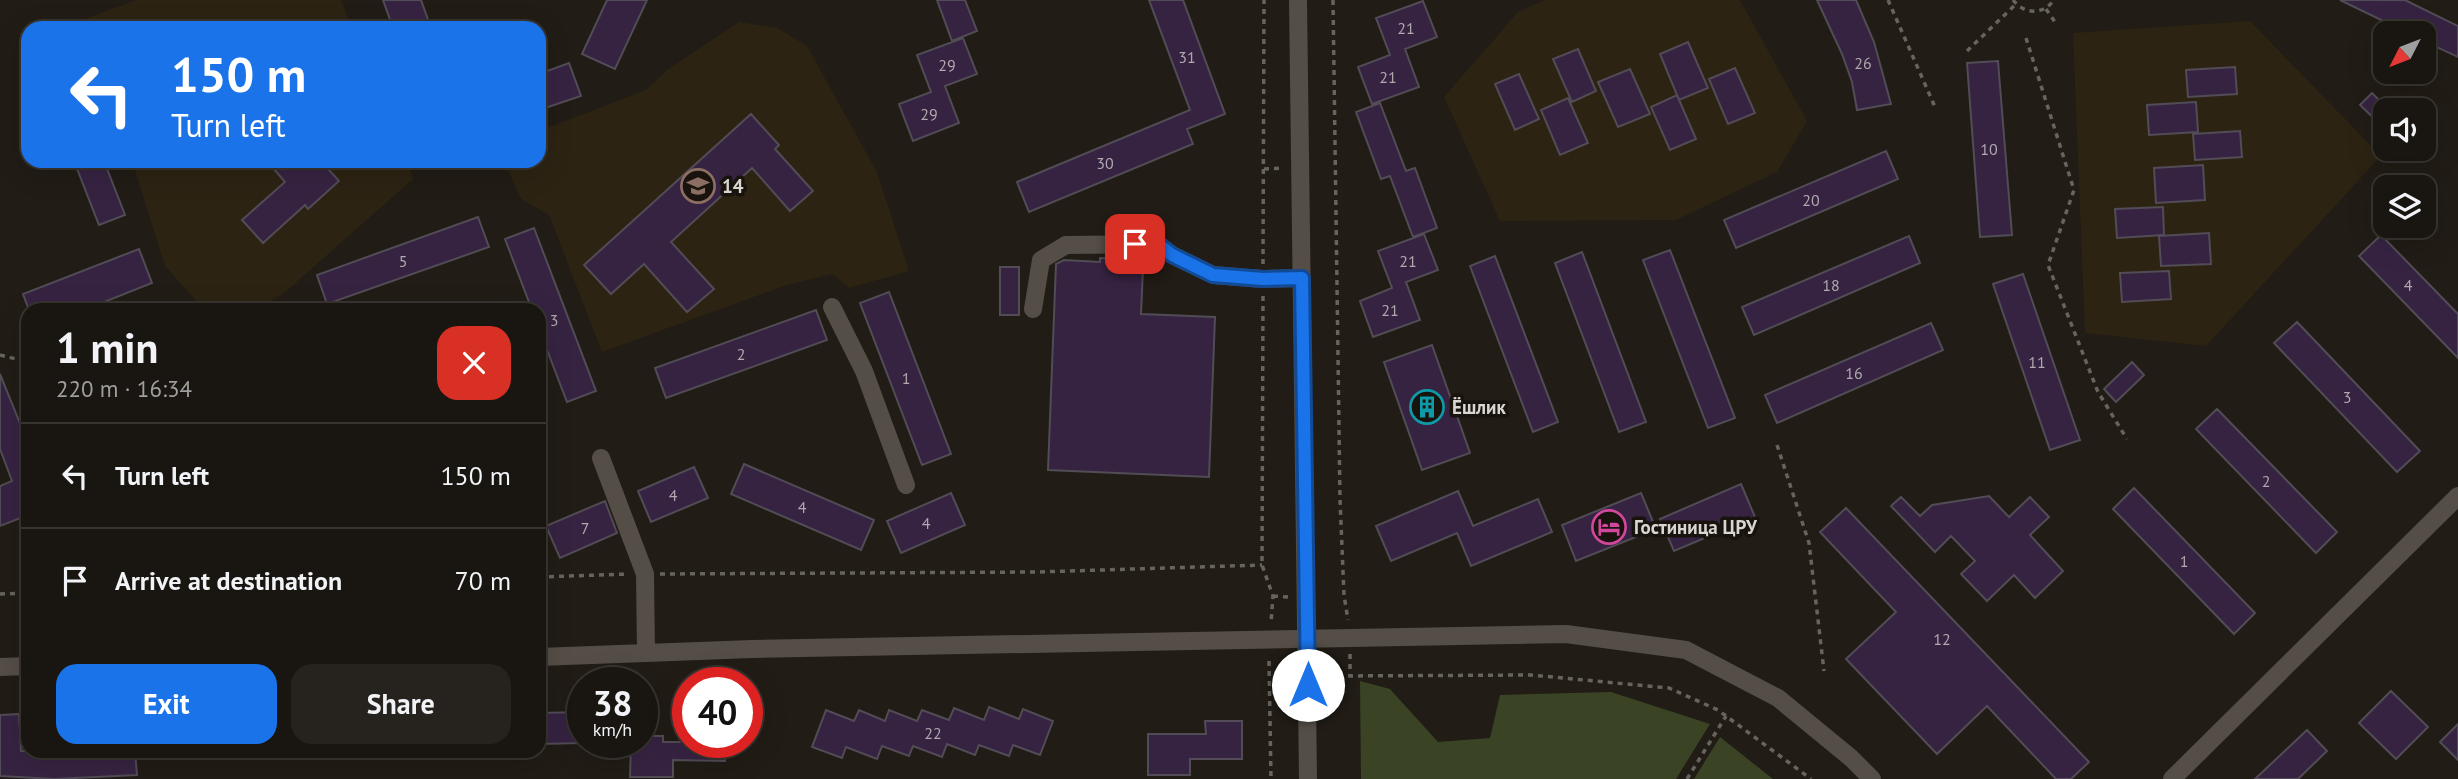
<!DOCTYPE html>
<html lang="en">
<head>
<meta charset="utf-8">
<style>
  body { margin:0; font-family:"PT Sans",sans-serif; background:#26221e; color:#f1f3f6; height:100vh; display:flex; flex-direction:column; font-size:26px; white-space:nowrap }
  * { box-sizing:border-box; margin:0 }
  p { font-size:23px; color:#9f9f9f }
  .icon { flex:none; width:38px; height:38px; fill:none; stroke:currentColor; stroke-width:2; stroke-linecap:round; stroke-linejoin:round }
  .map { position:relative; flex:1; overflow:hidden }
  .panel { position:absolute; left:21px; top:303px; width:525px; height:455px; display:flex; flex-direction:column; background:#191510; border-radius:21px; box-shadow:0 7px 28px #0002,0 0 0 2px #373430 }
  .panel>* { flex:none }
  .hud { position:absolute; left:21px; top:21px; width:525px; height:147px; border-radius:21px; box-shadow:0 7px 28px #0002,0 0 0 2px #373430; background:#1a73e8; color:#fff; overflow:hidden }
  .needle { width:46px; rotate:228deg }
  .tools { position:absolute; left:2373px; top:21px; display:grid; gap:14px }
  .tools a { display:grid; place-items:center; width:63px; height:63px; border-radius:14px; background:#191510; box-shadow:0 7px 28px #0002,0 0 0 2px #373430; font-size:35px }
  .speed { position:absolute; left:567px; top:667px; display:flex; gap:14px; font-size:35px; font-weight:700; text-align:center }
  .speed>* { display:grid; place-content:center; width:91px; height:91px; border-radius:50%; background:#191510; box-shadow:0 7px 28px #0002,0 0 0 2px #373430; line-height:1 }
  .speed small { font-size:18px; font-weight:400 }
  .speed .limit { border:10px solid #d22; background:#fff; color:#111 }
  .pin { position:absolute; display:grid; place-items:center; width:60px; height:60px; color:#fff; margin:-30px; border-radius:14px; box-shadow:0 4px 10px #0006 }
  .me { position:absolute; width:77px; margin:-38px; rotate:0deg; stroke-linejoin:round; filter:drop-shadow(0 0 5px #0008) }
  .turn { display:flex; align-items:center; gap:24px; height:147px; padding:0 35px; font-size:32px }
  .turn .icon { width:91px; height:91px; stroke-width:2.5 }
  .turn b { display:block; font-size:49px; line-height:60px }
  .round { display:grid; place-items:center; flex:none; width:74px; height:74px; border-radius:21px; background:#26221e }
  .headline { display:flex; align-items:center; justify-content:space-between; height:119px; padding:0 35px }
  h1 { font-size:42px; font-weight:700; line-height:52px }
  .cta { display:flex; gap:14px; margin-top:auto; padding:14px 35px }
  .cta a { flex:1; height:80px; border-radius:21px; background:#1a73e8; color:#fff; font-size:28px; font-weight:700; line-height:80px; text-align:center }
  .cta a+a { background:#26221e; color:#f1f3f6 }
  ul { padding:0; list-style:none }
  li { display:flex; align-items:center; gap:21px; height:105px; padding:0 35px; border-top:2px solid #373430 }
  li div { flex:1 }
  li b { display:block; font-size:26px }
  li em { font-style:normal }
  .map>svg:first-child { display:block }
  .education { fill:#2c2313 }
  .green { fill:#3b4325 }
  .building { fill:#362342; stroke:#514c55; stroke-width:2 }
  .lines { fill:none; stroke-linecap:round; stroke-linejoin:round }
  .path { stroke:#67635d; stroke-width:3.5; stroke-dasharray:5 5; stroke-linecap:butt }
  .minor { stroke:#544e46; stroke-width:18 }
  .route-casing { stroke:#114b97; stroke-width:18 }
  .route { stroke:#1a73e8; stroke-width:12 }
  .labels { text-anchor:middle; stroke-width:7; stroke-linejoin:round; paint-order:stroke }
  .number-label { font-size:16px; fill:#b0a9ad }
  .poi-label { font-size:19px; font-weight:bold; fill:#d9d6d1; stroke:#18130c; text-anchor:start }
</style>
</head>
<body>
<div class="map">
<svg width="2458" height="779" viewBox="0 0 2458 779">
  <rect width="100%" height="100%" fill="#211c15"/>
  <path class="education" d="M137,0h204l11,28h-262l-3,-10z
    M1545,0h195l67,121 -30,51 -101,48 -176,1 -56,-124 74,-85z
    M2250,21l131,135 -175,190 -121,-13 -12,-300z
    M739,22l38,6 30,18 70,126 32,99 -60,17 -16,-14 -46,11 -185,67 -53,-137 -28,-16 -17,-38h35v-30l107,-41 21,-20z
    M132,161h274l7,18 -130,115 -30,16h-39l-15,-6 -34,-38z"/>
  <path class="green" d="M1360,681l30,8 48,53 52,-4 10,-43 111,-3 99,32 -34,55h-315z
    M1720,737l53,42h-79z"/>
  <path class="building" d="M383,0h38l10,28h-38z
    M607,0h40l-32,69 -33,-15z
    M937,0h28l12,31 -25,10z
    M1149,0h34l42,114 -38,15 6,15 -164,68 -12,-30 173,-72z
    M1817,0h39l18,42 17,62 -34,6 -5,-28 -10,-28z
    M2340,0h65l53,26v31l-34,-16v-8h-16z
    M1423,1l14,36 -32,12 14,38 -47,17 -14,-37 32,-12 -14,-37z
    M963,38l14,36 -32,12 14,37 -46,18 -14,-37 32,-12 -14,-37z
    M1688,42l20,46 -29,12 -19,-46z
    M1578,49l18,42 -24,11 -19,-43z
    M1998,61l14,174 -32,2 -13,-174z
    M569,63l12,33 -42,14v-36z
    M2235,67l2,27 -49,3 -2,-27z
    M1735,68l20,45 -27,11 -19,-45z
    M1630,69l20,45 -32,13 -20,-45z
    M1519,74l20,45 -24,11 -20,-46z
    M2372,93l13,13v23l-25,-24z
    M1677,95l19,44 -26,11 -19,-43z
    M1568,98l20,45 -28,12 -19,-45z
    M2196,102l2,30 -49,3 -2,-30z
    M1380,103l26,68 9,-3 22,60 -24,9 -23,-61 -9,3 -25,-67z
    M751,114l28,31 -4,4 38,42 -23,20 -38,-43 -81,74 43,47 -27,23 -43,-48 -33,30 -27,-29z
    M2240,131l2,26 -47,3 -2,-26z
    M1886,151l12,28 -162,69 -12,-28z
    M74,161h30l21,54 -26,10z
    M267,161h54l18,20 -31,28 -3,-4 -42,38 -21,-23 43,-38z
    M2203,165l2,35 -49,3 -2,-35z
    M2163,207l1,28 -47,3 -2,-29z
    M478,217l11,30 -162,57 -10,-29z
    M534,228l62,163 -29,11 -28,-73v-19h-7l-27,-71z
    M2209,233l2,31 -50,2 -2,-30z
    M1424,234l14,36 -32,12 14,38 -47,17 -13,-36 32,-13 -14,-37z
    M2381,235l77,79v44l-99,-102z
    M1909,236l11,27 -166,72 -12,-28z
    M139,249l13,34 -68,27h-55l-6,-16z
    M1670,250l65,168 -27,10 -65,-168z
    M1582,252l64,170 -27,10 -64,-169z
    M1495,256l63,166 -25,10 -63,-166z
    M1100,258l20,1 -1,9 24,1 -2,45 74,3 -6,160 -161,-7 8,-206 8,-4 36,2z
    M1000,267h19v48h-19z
    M2169,271l2,28 -49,3 -2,-29z
    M2023,274l57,166 -30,10 -57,-166z
    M889,292l62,162 -29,11 -62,-162z
    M816,310l11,30 -161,58 -11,-30z
    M2297,322l123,129 -23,21 -123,-129z
    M1931,323l12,27 -166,73 -12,-28z
    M1432,345l38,108 -48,17 -38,-108z
    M2132,362l12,13 -28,27 -12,-13z
    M0,374l28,69v72l-28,11v-40l12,-5 -12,-32z
    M2217,409l120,123 -21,21 -120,-124z
    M744,464l130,56 -13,30 -130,-56z
    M694,467l14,31 -57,24 -13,-31z
    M1741,484l14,33 -81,34 -14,-32z
    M2134,488l121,125 -21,21 -121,-125z
    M1458,491l15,35 65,-27 14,33 -81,34 -14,-33 -66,28 -15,-35z
    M951,493l14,32 -64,28 -14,-32z
    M1641,493l15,36 -80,32 -14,-36z
    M1989,496l20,21 21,-20 19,20 -19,18 33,36 -28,27 -21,-23 -27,26 -26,-27 14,-13 -24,-25 -16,16 -44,-46 10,-9 19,19 12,-11z
    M605,501l12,32 -57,25 -14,-32z
    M1846,508l243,254 -18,17h-15l-69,-73 -50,48 -91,-95 50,-47 -76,-80z
    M2391,691l37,36 -32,32 -37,-36z
    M989,707l30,12 4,-10 30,12 -13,34 -27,-10 -4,11 -30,-11 -4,10 -28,-11 -5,13 -29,-11 -4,10 -27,-10 -5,13 -31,-12 -4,11 -30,-11 14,-37 28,11 5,-11 26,11 4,-11 28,11 5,-11 27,10 5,-12 30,12z
    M583,712v31l-44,1v-31z
    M19,714l2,37h114l2,24 -83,4 -54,-3v-61z
    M1205,721h37v38h-52v16h-42v-41h58z
    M2458,724v36l-18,-18z
    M2307,730l20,21 -29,28h-43z
    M642,736h21v6h62v19l-52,-1v17h-43l1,-35h11z"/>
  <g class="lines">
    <path class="path" d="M1333,0l7,499 4,96 4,25
      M1888,0l47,107
      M2013,0c12,15 30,15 41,0
      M2046,9l11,16
      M2026,38l48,152 -26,75 50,127 29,47
      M1967,51l49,-47
      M1264,169l19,-1
      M1263,264l1,-264
      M1263,296l-1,269 11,31 -2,27
      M0,355l28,7
      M1777,445l32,98 15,128
      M660,574l377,-2 225,-7
      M539,577l89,-3
      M0,594l28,-1
      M1273,596l15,1
      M1350,654v22
      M1269,661l2,118
      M1338,676l193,-1 138,13 49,22 93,69
      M1687,779l39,-63"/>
    <path class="minor" d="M1298,0l10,779
      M832,307l32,64 42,114
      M1033,309l8,-49 25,-15 92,-1 14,11 41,20 50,4 39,-1
      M601,458l44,116 1,79
      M539,657l213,-8 814,-15 120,16 92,48 73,60 21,21
      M0,667l28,-1
      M2172,779l286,-283"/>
  </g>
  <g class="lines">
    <g class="route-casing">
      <path id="route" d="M1135,244h23l14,11 41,20 50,4 39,-1 6,407"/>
    </g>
    <use href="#route" class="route"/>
  </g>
  <defs>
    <g id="school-ring" transform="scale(1.75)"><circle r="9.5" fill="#18130c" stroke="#8d6e63" stroke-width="1.5"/><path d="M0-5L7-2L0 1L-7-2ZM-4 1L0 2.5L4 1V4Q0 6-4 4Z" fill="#8d6e63"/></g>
    <g id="building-ring" transform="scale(1.75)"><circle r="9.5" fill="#18130c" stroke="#0f9aa8" stroke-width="1.5"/><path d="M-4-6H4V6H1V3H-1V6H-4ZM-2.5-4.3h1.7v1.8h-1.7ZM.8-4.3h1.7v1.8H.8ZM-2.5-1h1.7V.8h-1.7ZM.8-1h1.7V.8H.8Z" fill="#0f9aa8"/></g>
    <g id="hotel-ring" transform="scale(1.75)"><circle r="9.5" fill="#18130c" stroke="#d1479c" stroke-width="1.5"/><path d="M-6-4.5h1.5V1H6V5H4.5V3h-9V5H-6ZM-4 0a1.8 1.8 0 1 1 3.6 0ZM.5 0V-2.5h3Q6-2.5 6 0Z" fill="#d1479c"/></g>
  </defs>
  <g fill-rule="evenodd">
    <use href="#school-ring" x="698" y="186"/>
    <use href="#building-ring" x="1427" y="407"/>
    <use href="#hotel-ring" x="1609" y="527"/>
  </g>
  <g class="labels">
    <g class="number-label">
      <text x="1406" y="34">21</text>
      <text x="1187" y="63">31</text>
      <text x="1863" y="69">26</text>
      <text x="947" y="71">29</text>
      <text x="1388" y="83">21</text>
      <text x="929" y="120">29</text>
      <text x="1989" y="155">10</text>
      <text x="1105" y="169">30</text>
      <text x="1811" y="206">20</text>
      <text x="403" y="267">5</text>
      <text x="1408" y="267">21</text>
      <text x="1831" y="291">18</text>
      <text x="2408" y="291">4</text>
      <text x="1390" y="316">21</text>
      <text x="554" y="326">3</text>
      <text x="741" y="360">2</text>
      <text x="2037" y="368">11</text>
      <text x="1854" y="379">16</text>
      <text x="906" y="384">1</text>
      <text x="2347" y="403">3</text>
      <text x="2266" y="487">2</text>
      <text x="673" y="501">4</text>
      <text x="802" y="513">4</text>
      <text x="926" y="529">4</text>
      <text x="585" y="534">7</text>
      <text x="2184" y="567">1</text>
      <text x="1942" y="645">12</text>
      <text x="933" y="739">22</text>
    </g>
    <g class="poi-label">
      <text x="722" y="193">14</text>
      <text x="1452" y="414">Ёшлик</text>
      <text x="1634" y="534">Гостиница ЦРУ</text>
    </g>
  </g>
</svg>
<div class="tools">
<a><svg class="needle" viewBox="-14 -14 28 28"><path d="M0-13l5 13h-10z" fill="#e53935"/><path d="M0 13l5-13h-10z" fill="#9f9f9f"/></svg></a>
<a><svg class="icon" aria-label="sound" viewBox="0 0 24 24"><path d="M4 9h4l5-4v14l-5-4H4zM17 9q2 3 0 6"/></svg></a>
<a><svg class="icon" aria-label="layers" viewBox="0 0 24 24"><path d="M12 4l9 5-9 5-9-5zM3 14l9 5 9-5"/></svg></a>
</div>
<div class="speed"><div>38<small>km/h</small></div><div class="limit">40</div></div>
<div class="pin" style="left:1135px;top:244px;background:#d93025"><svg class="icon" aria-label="arrive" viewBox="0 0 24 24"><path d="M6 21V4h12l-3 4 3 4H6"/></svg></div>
<svg class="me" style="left:1308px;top:685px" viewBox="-20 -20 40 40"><circle r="19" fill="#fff"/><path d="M0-13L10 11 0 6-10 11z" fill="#1a73e8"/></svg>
<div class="hud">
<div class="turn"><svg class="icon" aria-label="left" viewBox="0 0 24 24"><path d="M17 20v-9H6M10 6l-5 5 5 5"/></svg><div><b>150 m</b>Turn left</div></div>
</div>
<section class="panel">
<div class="headline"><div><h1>1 min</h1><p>220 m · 16:34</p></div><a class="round" style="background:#d93025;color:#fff"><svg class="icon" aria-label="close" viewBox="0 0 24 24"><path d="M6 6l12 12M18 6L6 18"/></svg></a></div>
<ul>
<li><svg class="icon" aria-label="left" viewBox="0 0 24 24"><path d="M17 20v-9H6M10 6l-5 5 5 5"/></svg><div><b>Turn left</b></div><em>150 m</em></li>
<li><svg class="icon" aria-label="arrive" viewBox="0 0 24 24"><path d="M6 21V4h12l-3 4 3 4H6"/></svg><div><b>Arrive at destination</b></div><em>70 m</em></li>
</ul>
<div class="cta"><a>Exit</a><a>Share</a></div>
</section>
</div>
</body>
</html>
